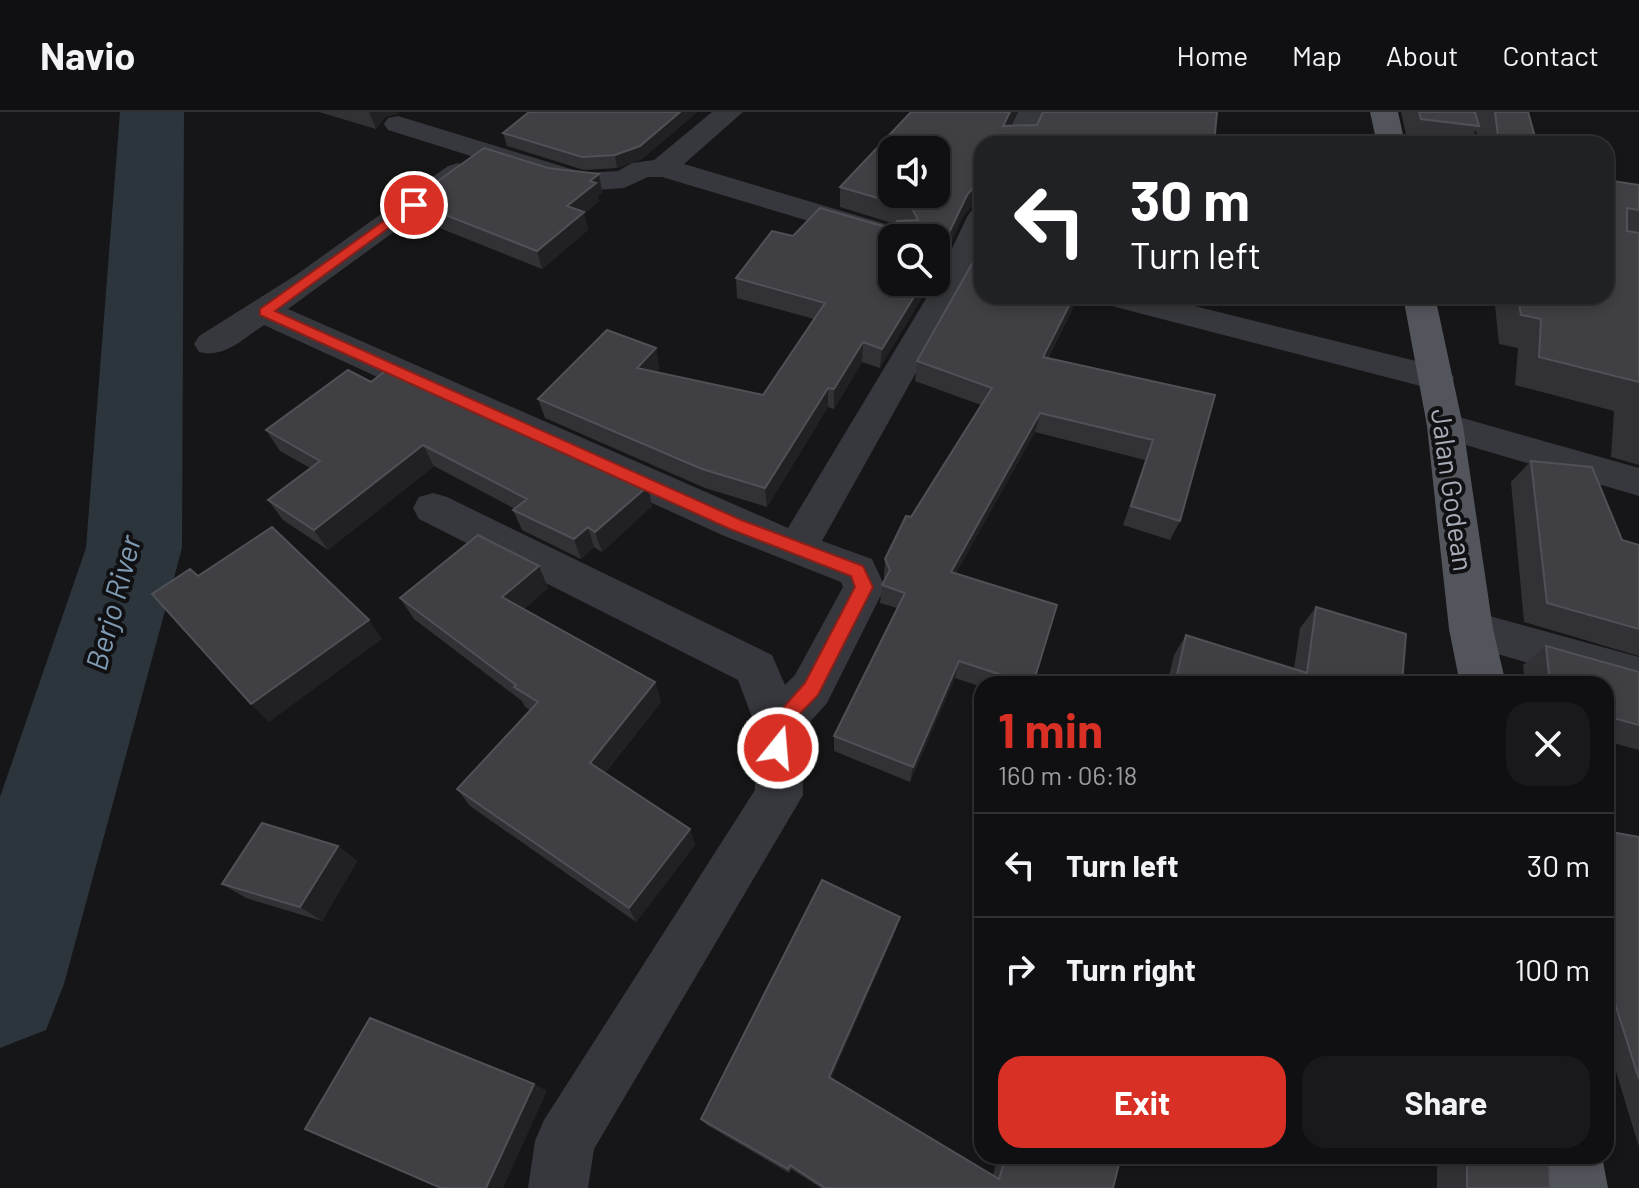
<!DOCTYPE html>
<html lang="en">
<head>
<meta charset="utf-8">
<style>
  body { margin:0; font-family:Barlow,sans-serif; background:#19191b; color:#f1f3f6; height:100vh; display:flex; flex-direction:column; font-size:30px; white-space:nowrap }
  * { box-sizing:border-box; margin:0 }
  p { font-size:26px; color:#9c9d9f }
  .icon { flex:none; width:44px; height:44px; fill:none; stroke:currentColor; stroke-width:2; stroke-linecap:round; stroke-linejoin:round }
  .map { position:relative; flex:1; overflow:hidden }
  .drawer { position:absolute; left:974px; top:564px; width:640px; height:488px; display:flex; flex-direction:column; background:#101012; border-radius:24px; box-shadow:0 4px 12px #0003,0 0 0 2px #303032 }
  .drawer>* { flex:none }
  .top-card { position:absolute; left:974px; top:24px; width:640px; height:168px; border-radius:24px; box-shadow:0 4px 12px #0003,0 0 0 2px #303032; background:#202124; color:#fff; overflow:hidden }
  .fabs { position:absolute; left:878px; top:24px; display:grid; gap:16px }
  .fabs a { display:grid; place-items:center; width:72px; height:72px; border-radius:16px; background:#101012; box-shadow:0 4px 12px #0003,0 0 0 2px #303032; font-size:40px }
  .pin { position:absolute; display:grid; place-items:center; width:68px; height:68px; color:#fff; margin:-34px; border:4px solid #fff; border-radius:50%; box-shadow:0 2px 8px #0007 }
  .me { position:absolute; width:88px; margin:-44px; rotate:17deg; stroke-linejoin:round; filter:drop-shadow(0 0 6px #0008) }
  .turn { display:flex; align-items:center; gap:28px; height:168px; padding:0 24px; font-size:36px }
  .turn .icon { width:104px; height:104px; stroke-width:2.5 }
  .turn b { display:block; font-size:56px; line-height:68px }
  .round { display:grid; place-items:center; flex:none; width:84px; height:84px; border-radius:24px; background:#19191b }
  .overview { display:flex; align-items:center; justify-content:space-between; height:136px; padding:0 24px }
  h1 { font-size:48px; font-weight:700; line-height:60px; color:#d93025 }
  .action { display:flex; gap:16px; margin-top:auto; padding:16px 24px }
  .action a { flex:1; height:92px; border-radius:24px; background:#d93025; color:#fff; font-size:32px; font-weight:700; line-height:92px; text-align:center }
  .action a+a { background:#19191b; color:#f1f3f6 }
  ul { padding:0; list-style:none }
  li { display:flex; align-items:center; gap:24px; height:104px; padding:0 24px; border-top:2px solid #303032 }
  li div { flex:1 }
  li b { display:block; font-size:30px }
  li em { font-style:normal }
  header { display:flex; align-items:center; gap:48px; box-sizing:border-box; height:112px; padding:0 40px; background:#101012; border-bottom:2px solid #303032 }
  header strong { font-size:38px }
  nav { display:flex; gap:44px; margin-inline-start:auto; font-size:28px }
  .map>svg:first-child { display:block }
  .lines { fill:none; stroke-linecap:round; stroke-linejoin:round }
  .river { fill:#2c353c; fill-rule:evenodd }
  .street { fill:#37383d; fill-rule:evenodd }
  .primary { fill:#53555c; fill-rule:evenodd }
  .wall { fill:#323236 }
  .shaded-wall { fill:#212124 }
  .building { fill:#3f3f44; stroke:#4f5156; stroke-width:2; fill-rule:evenodd }
  .route { fill:#d93025; stroke:#8d1f18; stroke-width:2 }
  .labels { text-anchor:middle; stroke-width:8; stroke-linejoin:round; paint-order:stroke }
  .street-label { font-size:28px; fill:#a8adb8; stroke:#111113 }
  .water-label { font-size:30px; font-style:italic; fill:#7f9bb3; stroke:#111113 }
</style>
</head>
<body>
<header>
<strong>Navio</strong>
<nav><a>Home</a><a>Map</a><a>About</a><a>Contact</a></nav>
</header>
<div class="map">
<svg width="1639" height="1076" viewBox="0 0 1639 1076">
  <rect width="100%" height="100%" fill="#161618"/>
  <g class="lines">
    <path class="river" d="M120,0h64l-2,436 -118,436 -18,46 -46,18v-251l86,-249z"/>
    <path class="street" d="M712,0h31l-59,52 225,67 5,7h-22v8l-230,-69h-14l-24,11 -42,3 -194,-61 -4,-6 4,-6 10,-2 186,57 34,-2 14,-8 22,-3z
      M1018,0h28l-16,32h-28z
      M458,51l10,3 5,6 -5,6 -180,131 500,219 148,-246 31,-65 4,-6 11,-3 -2,50 -158,283 50,18 13,28 -58,116 -26,29 2,63 -209,354 -6,39h-60l7,-47 9,-21 211,-330v-65l-17,-45 -319,-161 -6,-11 6,-11 14,-4 14,4 325,158 13,30 10,-10 48,-88 -2,-5 -119,-47 -458,-210c-20,13 -40,34 -65,27l-5,-8 5,-8 97,-61 152,-109z
      M1096,184h58l282,70 13,4 5,8 -5,8 -13,4 -336,-87z
      M1445,301l194,55v28l-207,-61 -5,-9 5,-9z
      M1471,499l168,46v38l-183,-53 -7,-13 7,-13z"/>
    <path class="primary" d="M1370,0h28l7,32h-28z
      M1403,184h32l28,130 30,203 13,55h-46l-11,-55 -22,-203z
      M1542,1044h60l6,32h-60z"/>
  </g>
  <path class="wall" d="M319,0h80l-4,3 -9,1 -10,13z
    M529,0h168l-55,47 -25,9 -33,2 -77,-24 -4,-13z
    M1401,0h127l9,32h-59l-2,-14 -8,14 -60,-1z
    M1010,14l-28,18v62l-12,2 -6,7 -84,153 -18,-6 -28,47 -6,-2 -61,100 -62,-19 -160,-70 -7,-19 118,-51 3,20 -3,4 107,23 51,-76 -77,-21 -1,-20 57,-42 100,-7 2,-5 -55,-17v-20z
    M548,56l51,6 3,18 -4,4 1,5 -15,13 4,16 -46,39 -125,-50 -7,-18z
    M1606,68l33,5v280l-28,-8 3,-46 -99,-26 3,-37 -19,-4 -5,-48h112z
    M982,184h97l-31,62 167,37 -35,126 -10,19 -47,-15 22,-65 -110,-28 -79,141 77,111h-51v3l-27,-9 -45,104 -76,-31v-15l63,-128 -17,-5 2,-18 3,-5 -1,-3 1,-18 96,-154 -66,-24 2,-20z
    M371,270l281,124 -50,46 -8,-5 -13,12 -59,-29 -9,-20 2,-1 -81,-43 -106,84 -45,-30 -15,-20 42,-32 -30,-17 -14,-21z
    M1531,349l91,79 17,5v111l-115,-34 -13,-140z
    M539,454l9,22 -24,21 131,73 6,20 -56,71 85,56 5,16 -59,77 -166,-116 -13,-17 73,-79 -5,-3 -3,-6 -108,-82 -14,-21z
    M1316,495l86,77h-235l7,-29 12,-20 108,34 6,-41z
    M1546,534l93,26v78l-33,-9v-57h-81l-2,-19z
    M1606,719l33,6v310l-33,-108z
    M338,734l19,15 -35,60 -76,-23 -24,-14z
    M896,818l-65,148 162,97 5,-19h123l-8,32h-292l-30,-19 -2,4 -82,-48 -6,-6z
    M1437,1044h112l1,32h-113z"/>
  <path class="shaded-wall" d="M369,0h30l-4,3 -9,1 -10,13z
    M680,0h17l-55,47 -25,9 -2,-13z
    M1010,0h7l-16,32 2,-18z
    M599,62l3,18 -4,4 1,5 -15,13 4,16 -46,39 -5,-18 30,-45 23,-25z
    M982,74v20l-12,2 -6,7 -28,60v-15l31,-65 6,-7z
    M923,170h9l-52,86 2,-19z
    M1074,184h5l-41,80 5,-19z
    M863,230l-1,20 -28,47v-20z
    M656,236l3,20 -18,20 -4,-20z
    M828,276v19l-61,100 -2,-19z
    M1040,301l-5,19 -88,157 4,-17z
    M423,333l11,21 -106,84 -14,-20z
    M648,374l4,20 -50,46 -7,-20z
    M588,415l6,20 -13,12 -7,-20z
    M539,454l9,22 -35,31 -11,-22z
    M369,508l13,19 -113,83 -18,-18z
    M959,549l-4,17 -45,104 3,-15z
    M655,570l6,20 -63,79 -8,-18z
    M690,717l5,16 -59,77 -7,-14z
    M338,734l19,15 -35,60 -22,-14z
    M900,805l-4,13 -68,154 1,-7z
    M534,972l13,7 -44,97h-17z"/>
  <path class="building" d="M529,0h151l-40,34 -25,9 -33,2 -79,-24z
    M911,0h99l-7,14 34,-1 6,-13h174l-3,32h-232v42l-9,2 -6,7 -31,65v-22h-44v44h31l-41,67 -19,-7 -29,47 -6,-1 -63,100 -63,-19 -164,-70 69,-69 49,18 -19,20 126,27 62,-92 -89,-25 36,-47 21,5 27,-28 73,21 4,-8 21,-1 -6,-12 -72,-21zM892,38h44v44h-44z
    M1419,0h56l4,14 -58,-7z
    M1495,0h33l9,32h-38z
    M484,36l64,20 51,6 -9,7 6,2 -29,23 17,6 -47,39 -127,-50z
    M1606,68l33,5v25l-12,-2v23l12,2v149l-100,-25 2,-38 -20,-4 -3,-19h88z
    M982,134v50h92l-31,61 172,38 -35,126 -49,-15 22,-66 -113,-27 -89,159 106,33 -24,79h-4l-70,-23 -46,106 -79,-31 71,-143 -23,-8 8,-15 -5,-11 21,-43 5,1 81,-129 -75,-27z
    M388,257l260,117 -53,46 -7,-5 -14,12 -61,-29 14,-11 -104,-54 -109,85 -46,-30 52,-39 -54,-31 82,-60 23,12z
    M1531,349l61,6 30,73 17,5v84l-92,-26z
    M272,415l97,93 -118,84 -99,-110 38,-25 8,7z
    M478,423l61,31 -37,31 153,85 -65,81 100,66 -61,79 -172,-119 81,-87 -24,-15 2,-2 -116,-87z
    M1316,495l90,27 -4,50h-227l11,-49 121,38z
    M1546,534l93,26v53l-33,-9v-32h-56z
    M262,711l76,23 -38,61 -78,-23z
    M1606,719l33,6v242l-33,-104z
    M822,768l78,37 -71,160 170,102 7,-23h115l-8,32h-288l-35,-23 -2,4 -87,-50z
    M370,906l164,66 -48,104h-45l-136,-59z
    M1467,1044h82l1,32h-83z"/>
  <path class="route" d="M409,91l11,2 -145,106 466,209 122,46 10,21 -55,108 -31,32 -2,27h-14l-3,-29 37,-42 50,-96 -4,-11 -121,-47 -470,-214v-6z"/>
  <g class="labels">
    <g class="street-label">
      <text transform="translate(1452 378) rotate(82)" y="10">Jalan Godean</text>
    </g>
    <g class="water-label">
      <text transform="translate(114 491) rotate(-75)" y="10">Berjo River</text>
    </g>
  </g>
</svg>
<div class="fabs">
<a><svg class="icon" aria-label="sound" viewBox="0 0 24 24"><path d="M4 9h4l5-4v14l-5-4H4zM17 9q2 3 0 6"/></svg></a>
<a><svg class="icon" aria-label="search" viewBox="0 0 24 24"><circle cx="10" cy="10" r="6"/><path d="M15 15l6 6"/></svg></a>
</div>
<div class="pin" style="left:414px;top:93px;background:#d93025"><svg class="icon" aria-label="arrive" viewBox="0 0 24 24"><path d="M6 21V4h12l-3 4 3 4H6"/></svg></div>
<svg class="me" style="left:778px;top:636px" viewBox="-20 -20 40 40"><circle r="17" fill="#d93025" stroke="#fff" stroke-width="3"/><path d="M0-11L8 9 0 5-8 9z" fill="#fff"/></svg>
<div class="top-card">
<div class="turn"><svg class="icon" aria-label="left" viewBox="0 0 24 24"><path d="M17 20v-9H6M10 6l-5 5 5 5"/></svg><div><b>30 m</b>Turn left</div></div>
</div>
<section class="drawer">
<div class="overview"><div><h1>1 min</h1><p>160 m · 06:18</p></div><a class="round"><svg class="icon" aria-label="close" viewBox="0 0 24 24"><path d="M6 6l12 12M18 6L6 18"/></svg></a></div>
<ul>
<li><svg class="icon" aria-label="left" viewBox="0 0 24 24"><path d="M17 20v-9H6M10 6l-5 5 5 5"/></svg><div><b>Turn left</b></div><em>30 m</em></li>
<li><svg class="icon" aria-label="right" viewBox="0 0 24 24"><path d="M7 20v-9h11M14 6l5 5-5 5"/></svg><div><b>Turn right</b></div><em>100 m</em></li>
</ul>
<div class="action"><a>Exit</a><a>Share</a></div>
</section>
</div>
</body>
</html>
